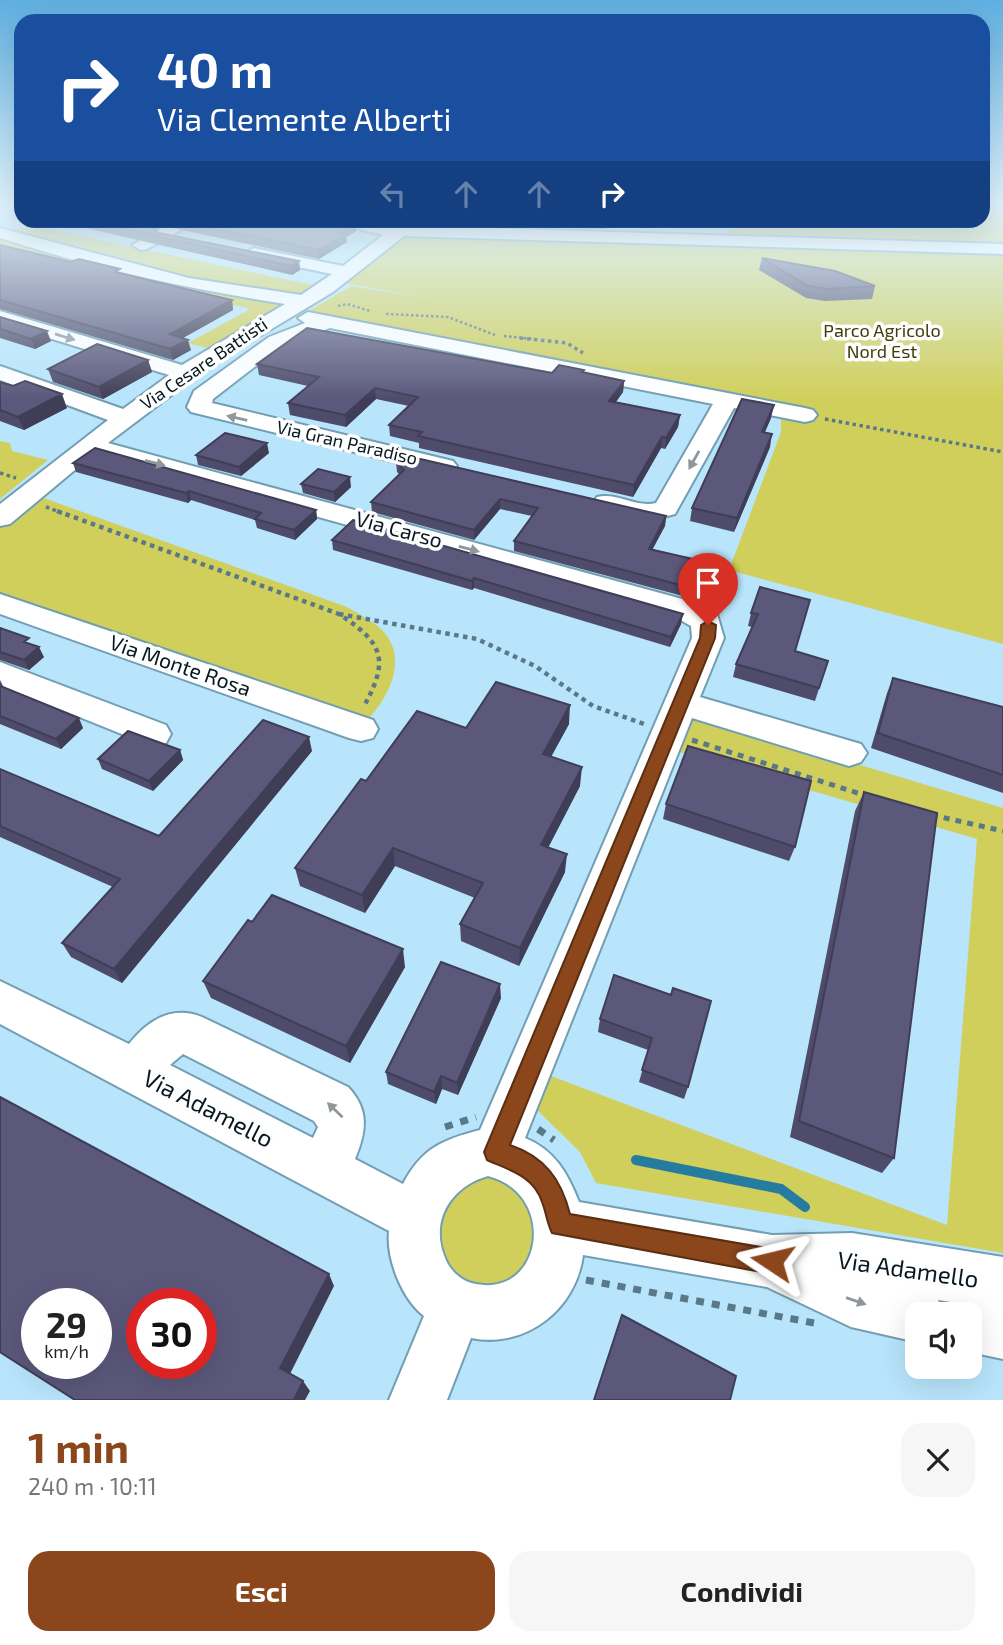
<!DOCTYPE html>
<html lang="it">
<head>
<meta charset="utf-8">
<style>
  body { margin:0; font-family:"Exo 2",sans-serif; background:#f6f6f6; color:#222; height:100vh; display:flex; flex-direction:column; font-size:26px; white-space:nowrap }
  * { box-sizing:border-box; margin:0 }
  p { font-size:23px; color:#767676 }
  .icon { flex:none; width:38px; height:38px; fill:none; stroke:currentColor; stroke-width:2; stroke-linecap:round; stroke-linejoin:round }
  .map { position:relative; height:1400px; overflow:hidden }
  .details { display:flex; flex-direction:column; background:#fff; flex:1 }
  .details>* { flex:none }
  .banner { position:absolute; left:14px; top:14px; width:976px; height:214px; border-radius:21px; box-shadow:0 7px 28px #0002; background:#1a4fa0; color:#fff; overflow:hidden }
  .controls { position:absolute; left:905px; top:1302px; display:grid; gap:14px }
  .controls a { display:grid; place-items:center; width:77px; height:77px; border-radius:14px; background:#fff; box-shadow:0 7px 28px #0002; font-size:35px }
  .speed { position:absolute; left:21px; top:1288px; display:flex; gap:14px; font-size:35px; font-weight:700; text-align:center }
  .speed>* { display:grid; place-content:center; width:91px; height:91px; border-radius:50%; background:#fff; box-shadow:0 7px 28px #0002; line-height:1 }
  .speed small { font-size:18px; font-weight:400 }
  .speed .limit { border:10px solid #d22; background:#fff; color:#111 }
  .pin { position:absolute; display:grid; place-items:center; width:60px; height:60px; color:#fff; margin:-72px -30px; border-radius:50% 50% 50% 0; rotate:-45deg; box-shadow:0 0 7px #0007 }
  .pin .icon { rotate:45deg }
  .me { position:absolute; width:77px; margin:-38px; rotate:280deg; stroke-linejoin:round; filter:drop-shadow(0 0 5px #0008) }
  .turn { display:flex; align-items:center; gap:24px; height:147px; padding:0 28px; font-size:32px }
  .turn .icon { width:91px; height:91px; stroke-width:2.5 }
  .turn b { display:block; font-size:49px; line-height:60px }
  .lanes { display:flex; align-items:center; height:66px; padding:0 28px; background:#0003; justify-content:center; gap:35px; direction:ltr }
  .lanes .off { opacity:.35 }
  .round { display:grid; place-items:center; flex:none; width:74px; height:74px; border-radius:21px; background:#f6f6f6 }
  .headline { display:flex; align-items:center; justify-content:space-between; height:119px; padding:0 28px }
  h1 { font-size:42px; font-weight:700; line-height:52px; color:#8b461c }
  .button { display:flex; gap:14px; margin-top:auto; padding:14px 28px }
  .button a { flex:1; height:80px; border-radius:21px; background:#8b461c; color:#fff; font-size:28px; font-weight:700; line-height:80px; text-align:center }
  .button a+a { background:#f6f6f6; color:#222 }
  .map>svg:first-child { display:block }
  .green { fill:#d0cf5b }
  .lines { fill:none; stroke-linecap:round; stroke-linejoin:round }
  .stream { stroke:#267c9e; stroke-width:10 }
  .minor-casing { stroke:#729eb3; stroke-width:4 }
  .path-far4 { stroke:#5a7988; stroke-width:2.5; stroke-dasharray:2.5 2.5; stroke-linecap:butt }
  .path-far3 { stroke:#5a7988; stroke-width:3.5; stroke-dasharray:3.5 3.5; stroke-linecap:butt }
  .path-far2 { stroke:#5a7988; stroke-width:4.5; stroke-dasharray:4.5 4.5; stroke-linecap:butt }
  .path-far1 { stroke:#5a7988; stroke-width:5; stroke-dasharray:6 6; stroke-linecap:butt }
  .path { stroke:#5a7988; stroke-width:7; stroke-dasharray:8 8; stroke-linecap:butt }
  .minor { fill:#fff; fill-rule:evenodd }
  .wall { fill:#4e4c6a }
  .shaded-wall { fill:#403e56 }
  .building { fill:#5b587b; stroke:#403e56; stroke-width:2; fill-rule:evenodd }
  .oneway { fill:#8f979b }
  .route { fill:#8b461c; stroke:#5a2e12; stroke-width:2 }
  .labels { text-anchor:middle; stroke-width:7; stroke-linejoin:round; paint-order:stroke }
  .far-park-label { font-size:18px; fill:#3e3d06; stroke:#fefefe }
  .far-street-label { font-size:18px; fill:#071820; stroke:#fefefe }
  .street-label { font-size:21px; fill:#071820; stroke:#fefefe }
  .near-street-label { font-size:24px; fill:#071820; stroke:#fefefe }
</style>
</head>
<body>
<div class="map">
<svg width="1003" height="1400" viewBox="0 0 1003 1400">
  <rect width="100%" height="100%" fill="#b8e5fc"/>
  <path class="green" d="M984,204h19v440l-274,-74 52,-138v-15l-147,-37 4,-8 -6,7 -330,-64 49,-29 76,12 -88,-16 64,-47 315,9 20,-23 246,-1z
    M31,225l296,63 -108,63 -31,-8 62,-34 -250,-63v-10z
    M0,441l10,2 2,8 36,9 -48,39z
    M38,496l309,111c13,8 31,16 40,29 22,31 -5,71 -27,92l-360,-128v-71z
    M691,714l312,94v445l-407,-70 -16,-31 -43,-42 6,-37 404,152 30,-386 -301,-88z
    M488,1176l10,1 31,23c2,11 9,26 7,37 -6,68 -100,62 -97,-12 1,-12 12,-34 23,-41 7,-4 18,-6 26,-8z"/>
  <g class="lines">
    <path class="stream" d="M636,1160l145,29 24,18"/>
    <g class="minor-casing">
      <path id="minor" d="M177,220h22l-52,29 -6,1 -9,-5z
        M323,220h36l35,7 9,-7h19l-6,6 587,18v10l-599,-18 -71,56 -123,74 -102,77 589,160 20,11 7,24 -24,59 161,47 6,9 -6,9 -12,4 -157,-48 -167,420c30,12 43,36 54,64l193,33 80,-2 151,24v102l-33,-7v-38h-23l4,-8 6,-3 -19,-3 6,14h-27v28l-66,-15 -84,-40 -184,-32c-7,55 -58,94 -112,83l-24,62h-58l35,-84c-22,-17 -38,-57 -35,-85l-389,-207v-43l129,63c19,-24 43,-39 73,-27l146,70c22,23 18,45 7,72l48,25c19,-36 39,-44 77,-54l212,-492 -1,-12 -16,-9 -581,-163 -84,70 -10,2v-22l108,-84 -108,-40v-14l123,43 46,-34 -169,-52v-12l182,54 103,-61c-97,-15 -192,-36 -285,-66v-10l189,50 112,17 31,-21 -78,-16 -9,-5 9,-5 89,18 40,-31zM183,1054l131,67 4,6 -5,11 -143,-73zM488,1176c70,18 55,121 -12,108 -14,-2 -26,-13 -31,-26 -16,-38 7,-72 43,-82z
        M308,312l497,96 8,2 4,5 -4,5 -8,2 -71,-14 -59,106 -26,7 -52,-12 -4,-6 4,-6c20,-5 39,11 59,6l57,-99 -383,-76 -47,17 -70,54 -1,4 241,58 4,5 -4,5 -9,3 -253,-62 -4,-5 7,-16 75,-54 36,-14 -7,-5z
        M0,594l373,126 5,9 -5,9 -12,3 -12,-3 -349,-124z
        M0,662l166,63 5,9 -5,9 -12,4 -154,-62z"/>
    </g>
    <path class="path-far4" d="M28,225l13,-5
      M338,306l9,-2 23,7
      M386,314l62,3 47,18
      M504,336l31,3"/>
    <path class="path-far3" d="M520,338l47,5 16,10
      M825,419l178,33
      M0,473l16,5
      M46,507l16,6"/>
    <path class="path-far2" d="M57,511l282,103c44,29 51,45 25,92
      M339,614l138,25 58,27 58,40 51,18"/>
    <path class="path-far1" d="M692,740l175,56
      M932,815l71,16"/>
    <path class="path" d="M445,1127l31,-10
      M538,1129l16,11
      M586,1280l228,43"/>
    <use href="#minor" class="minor"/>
  </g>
  <path class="wall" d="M62,220h284l10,3v8l-10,6 1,5 -28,17 -156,-33 -7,4 3,3 140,28 1,9 -8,5 -229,-52z
    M477,220h138l-9,9 -78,-2z
    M0,245l232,55 1,10 -50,28 8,12 -18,10 -173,-51z
    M762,258l113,28 -3,13 -47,2 -19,-3 -47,-28z
    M0,317l51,24 -16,8 -35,-11z
    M148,360l4,12 -49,27 -50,-17 -5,-13z
    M257,364l295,9 32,-3 -1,3 41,8 -1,11 -7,10 64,13 -2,12 -13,22 -4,-1 -28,49 -214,-49v-5l-29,-7 -1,-11 20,-19 -33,-7 -30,28 -56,-12 -2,-12 20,-17 -49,-11z
    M0,382l13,4 54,22 -43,22 -24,-9z
    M771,418l-6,14 5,15 -36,85 -44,-11 2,-13z
    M269,453l-28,23 -43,-11 -2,-10z
    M396,462l270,54 -1,10 -13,23 67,16 -2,10 -10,25 -13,-1 -180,-48v-10l18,-25 -32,-7 -26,31 -102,-28 -1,-10 28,-28 -2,-2z
    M73,463l243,47 1,9 -22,21 -38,-12 -2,-8 -64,-20 -3,3 -112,-31z
    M301,484l50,3 -16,15 -32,-9z
    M332,540l349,84 -11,23 -196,-59 -2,2 -139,-40z
    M760,587l35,64 33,10 -13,40 -82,-24 3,-13 16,-37 -4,-1 3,-13z
    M0,628l32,17 12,12 -15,13 -29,-10z
    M893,678l110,29v86l-132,-45 16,-55z
    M0,680l4,8 79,40 -22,21 -61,-25z
    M569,724l-18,33 29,29 -32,62 17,24 -46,94 -58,-25 -1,-17 15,-26 -80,-32 -30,47 -65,-27 -5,-18 71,-87 100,-53z
    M180,750l3,10 -30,31 -51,-22 -4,-10z
    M312,751l-190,232 -51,-26 -9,-14 51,-56 -113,-50v-68l159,67z
    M864,792l30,366 -12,15 -92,-36 65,-326z
    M666,804l129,43 -6,14 -126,-42z
    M252,922l153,45 -55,96 -139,-65 -8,-17z
    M614,975l74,112 -4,12 -45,-17 9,-32 -50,-18 2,-13z
    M501,998l-43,97 -16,-6 -6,15 -48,-20 -2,-12z"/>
  <path class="shaded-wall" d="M157,220h4l2,6 -12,7 -2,-8z
    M607,220h8l-9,9 1,-8z
    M356,223v8l-10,6 1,5 -28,17 -1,-9 21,-17z
    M299,261l1,9 -8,5 -1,-9z
    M232,300l1,10 -61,34 -2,-10z
    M47,331l4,10 -16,8 -4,-10z
    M188,340l3,10 -18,10 -3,-11z
    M148,360l4,12 -49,27 -4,-12z
    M624,381l-1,11 -15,20 1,-11z
    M375,388l1,11 -30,28 -1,-12z
    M62,394l5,14 -43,22 -6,-13z
    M774,405l-3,13 -12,27 3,-13z
    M680,415l-2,12 -13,22 1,-11z
    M772,434l-2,13 -36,85 3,-14z
    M662,437l-1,11 -28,49 1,-12z
    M267,443l2,10 -28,23 -2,-9z
    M350,477l1,10 -16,15 -1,-10z
    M189,491l2,9 -3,3 -2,-10z
    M500,499v10l-26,31v-10z
    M316,510l1,9 -22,21 -1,-10z
    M666,516l-1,10 -17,32 1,-9z
    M719,565l-2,10 -10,25 1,-9z
    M474,578v10l-2,2v-9z
    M683,614l-2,10 -11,23 1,-10z
    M39,647l5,10 -15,13 -5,-10z
    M570,705l-1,19 -27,49 1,-19z
    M79,718l4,10 -22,21 -5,-10z
    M309,737l3,14 -190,232 -8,-14z
    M180,750l3,10 -30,31 -4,-10z
    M582,767l-2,19 -40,77 1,-18z
    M393,848l2,18 -30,47 -3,-18z
    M567,854l-2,18 -46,94 1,-18z
    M403,949l2,18 -55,96 -4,-17z
    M500,984l1,14 -43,97 -1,-12z
    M441,1076l1,13 -6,15 -2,-12z
    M329,1274l5,12 -46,92 -8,-10z
    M303,1381l7,10 -5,9h-11z"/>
  <path class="building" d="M85,220h72l-8,5 10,8 140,28 -8,5z
    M172,220h174l10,3 -17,10 7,1 -28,16z
    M0,245l71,17 8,-3 41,10 -5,3 117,28 -62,34 18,6 -18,9 -170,-49z
    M762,258l73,13 40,15 -47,3 -20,-3z
    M0,317l47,14 -16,8 -31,-10z
    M307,328l245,45 7,-8 25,5 -2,2 42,9 -15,20 71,14 -14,23 -4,-1 -28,48 -216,-49 4,-4 -33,-7 29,-28 -43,-9 -30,27 -57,-12 31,-26 -62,-13z
    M97,344l51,16 -49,27 -51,-18z
    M25,381l37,13 -44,23 -18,-7v-28l13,4z
    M742,399l32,6 -12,27 10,2 -35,84 -45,-10z
    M225,433l42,10 -28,24 -43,-12z
    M95,448l221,62 -22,20 -39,-11 6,-6 -72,-22 -3,2 -113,-30z
    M403,455l263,61 -17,33 70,16 -11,26 -13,-2 -181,-48 24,-33 -38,-9 -26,31 -103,-28 33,-32 -8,-8z
    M318,469l32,8 -16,15 -33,-8z
    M353,520l330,94 -12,23 -197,-59 -2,3 -140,-41z
    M760,587l50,13 -15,51 33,10 -9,27 -83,-24 22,-50 -7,-1z
    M0,628l29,10 -5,4 15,5 -15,13 -24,-8z
    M893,678l110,29v68l-125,-42z
    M496,682l74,23 -27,49 39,13 -41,78 26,9 -47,94 -60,-24 23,-41 -90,-35 -31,47 -67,-27 66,-89 5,2 51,-70 49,17z
    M0,686l79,32 -23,21 -56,-23z
    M263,720l46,17 -195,232 -52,-26 58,-64 -120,-53v-57l159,67z
    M128,731l52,19 -31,31 -51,-22z
    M688,746l123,35 -16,66 -129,-43z
    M864,792l73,21 -43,345 -95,-37z
    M272,895l131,54 -57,97 -143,-65 45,-61 4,2z
    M441,962l59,22 -43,99 -16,-7 -7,16 -48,-20z
    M614,975l57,20 2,-7 38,13 -23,86 -46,-17 10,-32 -52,-19z
    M0,1097l329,177 -49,94 23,13 -9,19h-219l-75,-48zM37,1304h59v59h-59zM142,1304h59v59h-59z
    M622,1315l114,61 -6,24h-136z"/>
  <defs><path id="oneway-solid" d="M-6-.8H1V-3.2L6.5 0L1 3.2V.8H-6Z" transform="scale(1.75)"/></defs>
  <g class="oneway">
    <use href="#oneway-solid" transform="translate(65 337) rotate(17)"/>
    <use href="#oneway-solid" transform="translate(237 418) rotate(-167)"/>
    <use href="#oneway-solid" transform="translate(694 460) rotate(119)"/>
    <use href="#oneway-solid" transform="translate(155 463) rotate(15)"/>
    <use href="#oneway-solid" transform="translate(469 549) rotate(15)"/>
    <use href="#oneway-solid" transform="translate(335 1110) rotate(-136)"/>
    <use href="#oneway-solid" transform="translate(856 1301) rotate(19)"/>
  </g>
  <linearGradient id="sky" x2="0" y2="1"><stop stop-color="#5fafe0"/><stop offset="0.51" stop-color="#dff3fe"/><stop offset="1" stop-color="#dff3fe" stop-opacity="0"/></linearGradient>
  <rect width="1003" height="400" fill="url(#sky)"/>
  <path class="route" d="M708,621l8,4 -1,13 -205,507c35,12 51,34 60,69l202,35 9,3 3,9 -3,9 -9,4 -220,-41c-5,-10 -6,-21 -10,-31 -8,-26 -33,-32 -55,-42l-3,-8 216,-514 1,-13z"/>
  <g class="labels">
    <g class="far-park-label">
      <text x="882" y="337">Parco Agricolo<tspan x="882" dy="21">Nord Est</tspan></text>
    </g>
    <g class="far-street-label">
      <text transform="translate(204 364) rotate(-34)" y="6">Via Cesare Battisti</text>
      <text transform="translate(347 443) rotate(13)" y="6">Via Gran Paradiso</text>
    </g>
    <g class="street-label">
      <text transform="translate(399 530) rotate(15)" y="7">Via Carso</text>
      <text transform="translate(180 666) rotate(19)" y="7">Via Monte Rosa</text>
    </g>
    <g class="near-street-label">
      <text transform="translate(208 1109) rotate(27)" y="8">Via Adamello</text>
      <text transform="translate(908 1270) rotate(8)" y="8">Via Adamello</text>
    </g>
  </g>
</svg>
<div class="controls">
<a><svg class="icon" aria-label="sound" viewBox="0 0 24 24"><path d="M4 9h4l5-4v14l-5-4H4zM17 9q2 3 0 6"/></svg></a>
</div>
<div class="speed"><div>29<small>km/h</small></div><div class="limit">30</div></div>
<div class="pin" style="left:708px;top:625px;background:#d93025"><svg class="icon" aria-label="arrive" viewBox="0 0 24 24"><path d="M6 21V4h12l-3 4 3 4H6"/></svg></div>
<svg class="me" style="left:772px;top:1261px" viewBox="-20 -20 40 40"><path d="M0-17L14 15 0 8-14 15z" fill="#8b461c" stroke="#fff" stroke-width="4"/></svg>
<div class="banner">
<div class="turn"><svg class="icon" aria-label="right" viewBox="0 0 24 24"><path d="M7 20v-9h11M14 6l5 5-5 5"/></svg><div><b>40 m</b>Via Clemente Alberti</div></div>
<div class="lanes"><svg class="icon off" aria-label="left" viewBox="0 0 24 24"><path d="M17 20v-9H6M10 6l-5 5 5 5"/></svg><svg class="icon off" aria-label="ahead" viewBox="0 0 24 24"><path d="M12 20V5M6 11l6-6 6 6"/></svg><svg class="icon off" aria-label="ahead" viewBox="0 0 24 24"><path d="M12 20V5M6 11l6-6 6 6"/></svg><svg class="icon" aria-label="right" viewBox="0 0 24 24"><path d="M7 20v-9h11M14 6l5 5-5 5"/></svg></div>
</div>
</div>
<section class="details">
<div class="headline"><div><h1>1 min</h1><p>240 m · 10:11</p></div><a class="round"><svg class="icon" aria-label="close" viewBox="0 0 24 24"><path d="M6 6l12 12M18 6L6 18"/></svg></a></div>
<div class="button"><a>Esci</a><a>Condividi</a></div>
</section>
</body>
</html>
